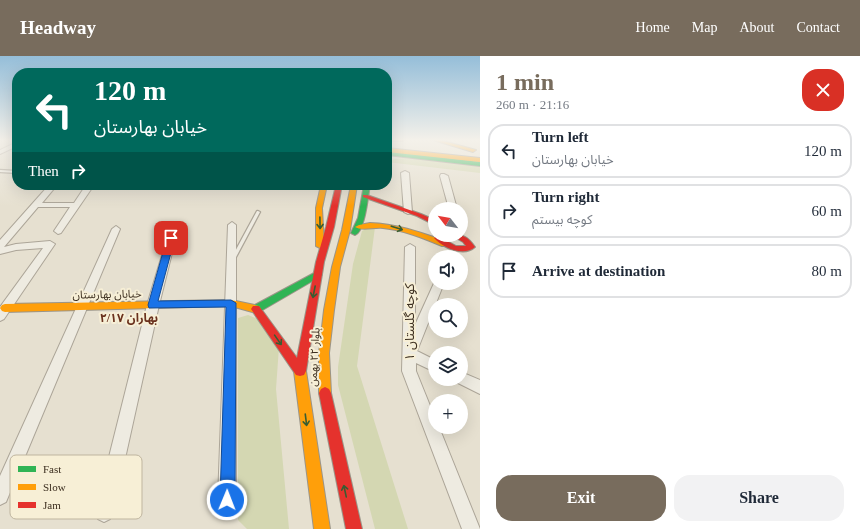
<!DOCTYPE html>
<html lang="en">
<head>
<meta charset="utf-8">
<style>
  body { margin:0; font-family:"Times New Roman","Noto Sans Arabic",serif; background:#f2f2f3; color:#1f2937; height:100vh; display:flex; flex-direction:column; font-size:15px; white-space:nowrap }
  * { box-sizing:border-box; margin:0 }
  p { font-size:13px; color:#747a83 }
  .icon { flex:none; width:22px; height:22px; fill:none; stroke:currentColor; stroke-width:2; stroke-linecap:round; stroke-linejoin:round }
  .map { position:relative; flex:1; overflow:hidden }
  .panel { display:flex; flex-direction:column; background:#fff; width:380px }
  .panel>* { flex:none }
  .top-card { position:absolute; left:12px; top:12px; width:380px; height:122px; border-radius:16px; box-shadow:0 4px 16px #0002; background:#00695c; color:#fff; overflow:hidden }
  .needle { width:26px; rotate:301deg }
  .buttons { position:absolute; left:428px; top:146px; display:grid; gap:8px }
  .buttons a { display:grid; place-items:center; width:40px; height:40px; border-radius:50%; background:#fff; box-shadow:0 4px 16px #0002; font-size:20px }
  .pin { position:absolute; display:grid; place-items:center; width:34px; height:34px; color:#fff; margin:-17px; border-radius:8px; box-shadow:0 2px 6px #0006 }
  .me { position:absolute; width:44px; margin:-22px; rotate:1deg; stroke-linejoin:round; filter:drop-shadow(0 0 3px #0008) }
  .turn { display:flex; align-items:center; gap:14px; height:84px; padding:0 16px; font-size:18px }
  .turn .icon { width:52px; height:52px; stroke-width:2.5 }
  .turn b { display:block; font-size:28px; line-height:34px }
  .then { display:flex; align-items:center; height:38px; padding:0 16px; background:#0003; gap:8px; font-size:15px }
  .round { display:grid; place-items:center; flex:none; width:42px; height:42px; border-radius:16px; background:#f2f2f3 }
  .headline { display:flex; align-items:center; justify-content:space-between; height:68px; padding:0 16px }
  h1 { font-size:24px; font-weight:800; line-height:30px; color:#786c5d }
  .cta { display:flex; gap:8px; margin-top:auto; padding:8px 16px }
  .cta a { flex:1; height:46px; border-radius:16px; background:#786c5d; color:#fff; font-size:16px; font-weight:800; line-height:46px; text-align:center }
  .cta a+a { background:#f2f2f3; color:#1f2937 }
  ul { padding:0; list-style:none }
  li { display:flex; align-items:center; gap:12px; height:54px; margin:0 8px 6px; padding:0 8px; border:2px solid #e0e1e3; border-radius:16px }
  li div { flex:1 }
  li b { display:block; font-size:15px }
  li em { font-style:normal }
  header { display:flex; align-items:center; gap:24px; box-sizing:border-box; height:56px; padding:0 20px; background:#786c5d; color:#fff }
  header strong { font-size:19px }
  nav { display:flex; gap:22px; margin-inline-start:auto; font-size:14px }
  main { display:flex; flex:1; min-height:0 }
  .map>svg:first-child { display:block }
  .green { fill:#d4d7b2 }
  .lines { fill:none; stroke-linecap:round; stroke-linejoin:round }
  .lane-casing { stroke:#aca598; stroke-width:2.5 }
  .street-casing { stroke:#aca598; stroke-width:2 }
  .fast-casing { stroke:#9b9588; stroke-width:2 }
  .slow-casing { stroke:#9b9588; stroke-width:2 }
  .jam-casing { stroke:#9b9588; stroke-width:2 }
  .lane { fill:#eeebe1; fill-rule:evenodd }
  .street { fill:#eeebe1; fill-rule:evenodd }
  .fast { fill:#30b455; fill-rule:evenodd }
  .slow { fill:#ff9f0a; fill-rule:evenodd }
  .jam { fill:#e5322d; fill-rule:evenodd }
  .oneway { stroke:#385d32 }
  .route { fill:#1a73e8; stroke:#114b97 }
  .labels { text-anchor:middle; stroke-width:4; stroke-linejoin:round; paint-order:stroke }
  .street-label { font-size:11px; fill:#3c2e1f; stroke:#f7efd6 }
  .neighbourhood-label { font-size:12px; font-weight:bold; fill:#6a311d; stroke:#f7efd6 }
  .near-street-label { font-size:13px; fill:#3c2e1f; stroke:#f7efd6 }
  .key { fill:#f7efd6; stroke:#bfb59f; stroke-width:1 }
  .key-label { font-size:11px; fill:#3c2e1f }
</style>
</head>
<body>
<header>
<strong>Headway</strong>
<nav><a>Home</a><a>Map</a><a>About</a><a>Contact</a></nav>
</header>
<main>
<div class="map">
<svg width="480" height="473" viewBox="0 0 480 473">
  <rect width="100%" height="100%" fill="#e6e0d0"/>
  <path class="green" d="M405,102l75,9v6l-93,-11 7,-3z
    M370,171h5l-18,139 51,163h-33l-37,-144v-18l15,-103 9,-33z
    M248,259l10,4 21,28 -3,42 13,140h-42l-9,-9v-202z"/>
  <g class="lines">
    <g class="lane-casing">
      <path id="lane" d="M0,114l17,1v2l-17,-1z
        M257,155h1l2,1 -25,47 -2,2 -2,-1v-1z"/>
    </g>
    <g class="street-casing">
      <path id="street" d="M17,86v4l-17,8v-4z
        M405,115l4,2 3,39 -4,2 -4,-2 -3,-39z
        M441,118h3l4,2 9,33h-8l-9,-33z
        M49,129h8l-15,18h32l12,-18h8l-33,48 -3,1 -4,-3 16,-24h-32l-34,40 12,-3 34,-3 5,3 -51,75 -4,2v-14l43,-59 -27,2 -16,4v-14z
        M175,166l4,3 -20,80 -46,208 -3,6 -6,3 -6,-3 -3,-6 52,-208 24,-80z
        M232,166l4,3v275l-3,6 -6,3 -6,-3 -3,-6 10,-275z
        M116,170l4,3 -114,273 -6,3v-29l112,-247z
        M410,188l5,3v78l20,-44v2h9l-27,68 18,9v12l-19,-9v8l19,47v9h4l41,102h-18l-60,-158 3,-124z
        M461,316l19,8v14l-24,-12 -1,-3h6z"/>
    </g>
    <g class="fast-casing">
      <path id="fast" d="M387,95l93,11v4l-93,-11z
        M364,129h6c-2,10 -5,47 -15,50l-4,-2 7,-15z
        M318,215l4,3 -1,2 -62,36h-6l-2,-3 2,-3z"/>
    </g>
    <g class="slow-casing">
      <path id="slow" d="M433,84h7l36,10 -3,2z
        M387,92l93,10v4l-93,-10z
        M321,129h6l-5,23 2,38 -4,2 -4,-2v-38z
        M351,129h6l-7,45 -10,37 -6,43 -5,43 2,40 -2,4 -4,2 -4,-2 -2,-4v-40l5,-43 8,-43 10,-37z
        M370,167c28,1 52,10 78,19l1,2 -4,2h-3c-19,-8 -39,-16 -59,-18 -8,-1 -22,3 -28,-1l4,-2z
        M231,244l28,6 2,3 -2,3 -3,1 -25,-7 -226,6 -3,-1 -2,-3 2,-3 3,-1z
        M300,310l4,1 2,4 24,158h-16l-20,-158 2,-4z"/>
    </g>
    <g class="jam-casing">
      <path id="jam" d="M387,84h17l-2,1h-15z
        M336,129h6l-8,42 -10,35 -18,109 -2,4 -4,1 -4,-1 -45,-66 2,-3h6l38,52 19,-96 10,-35z
        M363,139h4l54,19 14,6v5l-18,-9 -54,-19z
        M451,179c13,0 16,1 24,12 -11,10 -32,1 -41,-9l4,-2 18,10h10l-3,-4z
        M325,331l4,2 2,4 31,136h-16l-27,-136 2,-4z"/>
    </g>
    <use href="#lane" class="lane"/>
    <use href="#street" class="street"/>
    <use href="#fast" class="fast"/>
    <use href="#slow" class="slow"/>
    <use href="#jam" class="jam"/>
  </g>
  <defs><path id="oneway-shaft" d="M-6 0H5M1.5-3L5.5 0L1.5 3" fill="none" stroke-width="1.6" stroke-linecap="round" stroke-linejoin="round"/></defs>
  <g class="oneway">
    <use href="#oneway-shaft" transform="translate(320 167) rotate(89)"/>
    <use href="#oneway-shaft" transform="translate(397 172) rotate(18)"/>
    <use href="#oneway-shaft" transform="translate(314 236) rotate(101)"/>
    <use href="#oneway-shaft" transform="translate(278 284) rotate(55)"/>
    <use href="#oneway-shaft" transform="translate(306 364) rotate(83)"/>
    <use href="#oneway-shaft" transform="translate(345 435) rotate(-102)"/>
  </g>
  <linearGradient id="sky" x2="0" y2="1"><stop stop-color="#95bed9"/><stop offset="0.56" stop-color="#f4f1ea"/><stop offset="1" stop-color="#f4f1ea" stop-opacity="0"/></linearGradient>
  <rect width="480" height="150" fill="url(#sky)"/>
  <path class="route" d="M171,180l4,2 -17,63 73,-1 5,3 -1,197 -2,5 -6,3 -5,-3 -2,-5 6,-193 -77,1 -1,-3 19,-67z"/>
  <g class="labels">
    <g class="street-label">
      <text transform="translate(107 238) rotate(-1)" y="4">خیابان بهارستان</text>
      <text transform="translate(314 301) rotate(-87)" y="4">بلوار ۲۲ بهمن</text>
    </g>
    <g class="neighbourhood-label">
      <text x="129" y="266">۲/۱۷ بهاران</text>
    </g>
    <g class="near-street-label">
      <text transform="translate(409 266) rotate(-90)" y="5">کوچه گلستان ۱</text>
    </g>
  </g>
  <rect x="10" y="399" width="132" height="64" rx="6" class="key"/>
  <rect x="18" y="410" width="18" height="6" fill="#30b455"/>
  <rect x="18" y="428" width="18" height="6" fill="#ff9f0a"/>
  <rect x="18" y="446" width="18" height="6" fill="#e5322d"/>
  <g class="key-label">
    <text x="43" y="417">Fast</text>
    <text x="43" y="435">Slow</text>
    <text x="43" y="453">Jam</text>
  </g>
</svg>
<div class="buttons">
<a><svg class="needle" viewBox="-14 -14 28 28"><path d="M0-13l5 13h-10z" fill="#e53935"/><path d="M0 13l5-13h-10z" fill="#747a83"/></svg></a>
<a><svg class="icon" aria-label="sound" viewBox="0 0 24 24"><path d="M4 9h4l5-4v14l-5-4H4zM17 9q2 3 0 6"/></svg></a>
<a><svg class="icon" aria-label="search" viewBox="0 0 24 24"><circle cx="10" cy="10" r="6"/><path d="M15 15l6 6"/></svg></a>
<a><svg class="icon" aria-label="layers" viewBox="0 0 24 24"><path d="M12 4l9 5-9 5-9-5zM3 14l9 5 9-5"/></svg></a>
<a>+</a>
</div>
<div class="pin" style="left:171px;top:182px;background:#d93025"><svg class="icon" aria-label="arrive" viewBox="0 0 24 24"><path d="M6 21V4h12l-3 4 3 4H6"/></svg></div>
<svg class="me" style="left:227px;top:444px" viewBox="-20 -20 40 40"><circle r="17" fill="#1a73e8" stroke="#fff" stroke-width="3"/><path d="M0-11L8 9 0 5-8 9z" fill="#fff"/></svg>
<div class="top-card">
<div class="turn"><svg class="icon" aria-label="left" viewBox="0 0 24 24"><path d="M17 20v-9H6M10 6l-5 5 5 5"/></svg><div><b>120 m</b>خیابان بهارستان</div></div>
<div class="then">Then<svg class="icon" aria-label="right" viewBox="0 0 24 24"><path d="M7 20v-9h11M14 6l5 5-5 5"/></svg></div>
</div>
</div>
<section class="panel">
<div class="headline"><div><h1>1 min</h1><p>260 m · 21:16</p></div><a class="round" style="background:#d93025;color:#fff"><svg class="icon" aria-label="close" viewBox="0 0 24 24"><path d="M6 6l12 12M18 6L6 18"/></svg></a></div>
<ul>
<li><svg class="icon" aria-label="left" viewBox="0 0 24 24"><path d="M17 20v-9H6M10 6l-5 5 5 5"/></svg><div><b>Turn left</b><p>خیابان بهارستان</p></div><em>120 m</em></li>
<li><svg class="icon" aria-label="right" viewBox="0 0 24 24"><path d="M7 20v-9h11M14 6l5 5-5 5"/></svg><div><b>Turn right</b><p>کوچه بیستم</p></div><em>60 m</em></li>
<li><svg class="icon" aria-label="arrive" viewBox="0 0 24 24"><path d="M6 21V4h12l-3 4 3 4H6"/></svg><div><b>Arrive at destination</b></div><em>80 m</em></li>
</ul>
<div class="cta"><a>Exit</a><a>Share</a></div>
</section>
</main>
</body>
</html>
